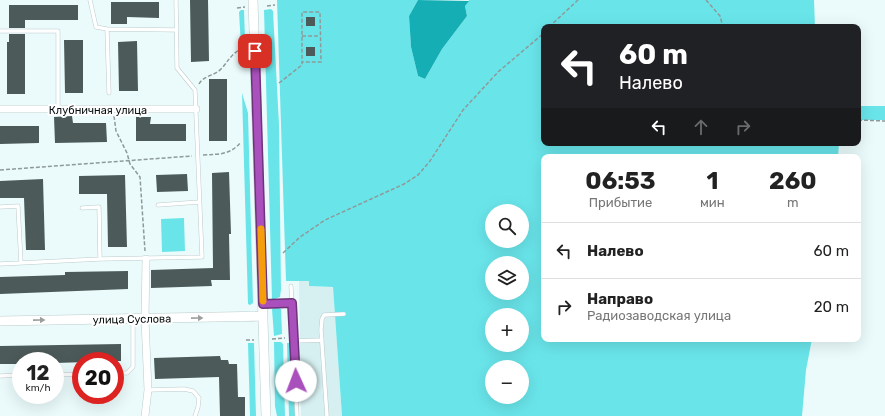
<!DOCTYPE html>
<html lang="ru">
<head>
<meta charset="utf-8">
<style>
  body { margin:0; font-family:Rubik,sans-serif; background:#f2f2f2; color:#222; height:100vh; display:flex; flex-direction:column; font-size:15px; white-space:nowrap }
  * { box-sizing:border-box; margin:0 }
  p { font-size:13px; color:#767676 }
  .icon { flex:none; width:22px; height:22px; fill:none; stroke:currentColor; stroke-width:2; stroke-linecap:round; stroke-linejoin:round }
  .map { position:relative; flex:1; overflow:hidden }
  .drawer { position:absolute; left:541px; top:154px; width:320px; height:188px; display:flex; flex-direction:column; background:#fff; border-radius:8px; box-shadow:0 4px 16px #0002 }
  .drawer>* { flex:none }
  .guide { position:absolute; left:541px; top:24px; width:320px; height:122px; border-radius:8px; box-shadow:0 4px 16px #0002; background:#202124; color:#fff; overflow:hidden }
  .fabs { position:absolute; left:485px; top:204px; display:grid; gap:8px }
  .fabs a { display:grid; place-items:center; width:44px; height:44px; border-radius:50%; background:#fff; box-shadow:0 4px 16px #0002; font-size:20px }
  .speed { position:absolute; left:12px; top:352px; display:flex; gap:8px; font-size:20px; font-weight:700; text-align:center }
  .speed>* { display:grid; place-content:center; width:52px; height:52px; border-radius:50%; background:#fff; box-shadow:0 4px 16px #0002; line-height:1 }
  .speed small { font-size:10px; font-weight:400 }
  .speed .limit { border:6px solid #d22; background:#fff; color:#111 }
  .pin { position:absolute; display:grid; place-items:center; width:34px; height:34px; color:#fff; margin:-17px; border-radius:8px; box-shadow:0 2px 6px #0006 }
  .me { position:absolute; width:44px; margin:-22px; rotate:358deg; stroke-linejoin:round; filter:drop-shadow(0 0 3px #0008) }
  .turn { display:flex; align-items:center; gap:14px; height:84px; padding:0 12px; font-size:18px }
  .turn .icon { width:52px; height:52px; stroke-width:2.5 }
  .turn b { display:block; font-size:28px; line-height:34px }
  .lanes { display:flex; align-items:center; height:38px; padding:0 12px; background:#0003; justify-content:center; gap:20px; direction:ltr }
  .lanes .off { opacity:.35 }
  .eta { display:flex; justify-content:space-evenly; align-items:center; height:68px; text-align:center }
  .eta b { font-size:24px; font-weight:700; line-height:28px }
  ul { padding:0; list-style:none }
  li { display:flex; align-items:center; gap:12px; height:56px; padding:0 12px; border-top:1px solid #e0e0e0 }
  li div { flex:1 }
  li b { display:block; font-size:15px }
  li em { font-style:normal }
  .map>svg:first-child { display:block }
  .built { fill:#d6eff0 }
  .green { fill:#69e5ea; fill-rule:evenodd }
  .water { fill:#14aeb4 }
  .building { fill:#4c5a5a }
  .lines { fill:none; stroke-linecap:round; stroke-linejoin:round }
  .service-casing { stroke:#bbcbcb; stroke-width:4.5 }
  .minor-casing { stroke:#bbcbcb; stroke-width:8 }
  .tertiary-casing { stroke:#bbcbcb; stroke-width:10 }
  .path { stroke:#8e9a9a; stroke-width:1.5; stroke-dasharray:4 2; stroke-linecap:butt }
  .service { stroke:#fff; stroke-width:3.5 }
  .minor { stroke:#fff; stroke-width:7 }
  .tertiary { stroke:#fff; stroke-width:9 }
  .oneway { fill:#9d9f9f }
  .route-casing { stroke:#6e347a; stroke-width:10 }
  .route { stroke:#aa50bc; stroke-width:7 }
  .slow { stroke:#f59e0b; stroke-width:7 }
  .labels { text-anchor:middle; stroke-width:4; stroke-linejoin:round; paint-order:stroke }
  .street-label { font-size:11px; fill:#0a1010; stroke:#fff }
</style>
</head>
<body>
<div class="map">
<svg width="885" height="416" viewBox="0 0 885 416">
  <rect width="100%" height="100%" fill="#ebfbfc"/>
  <path class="built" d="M299,281h10v5l24,1 9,129h-41z"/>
  <path class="green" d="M277,0h141l-9,16 2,31 7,29 7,3 17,-30 25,-33 -2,-10 4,-6h345l1,27h-271v116h295l-1,14h-294v182h268l-6,31 -4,46h-460l-9,-129 -24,-1v-5h-23zM492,211h30v30h-30zM492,263h30v30h-30zM492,315h30v30h-30zM492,367h30v30h-30z
    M271,9l2,2 6,114 2,164 -1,8 -8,3 -8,-290z
    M241,10h3l1,29 -3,25 -3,-52z
    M242,93l6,20 5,190 -3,2 -2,-1z
    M858,106h27v14h-27z
    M184,218l1,33 -23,1 -1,-33z
    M277,307l4,2 1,25 -8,2 -2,-27z
    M274,342h7l2,2 2,72h-8l-2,-10z
    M248,343h6l2,73h-6z
    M287,343h5l3,73h-6z"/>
  <path class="water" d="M418,0l51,1 -4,5 2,10 -25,33 -17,30 -7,-3 -7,-29 -2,-31z"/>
  <path class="building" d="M190,0h18l1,61 -18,1z
    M111,2h48v16l-32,-1v7h-16z
    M9,5h69v15h-53v8h-16z
    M306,17h9v9h-9z
    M9,34h16v60h-18v-52h2z
    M64,40h19v53h-18z
    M137,41l1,50h-19l-1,-49z
    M306,47h9v9h-9z
    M209,79h18v62h-18z
    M72,116l1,7h33l1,19 -52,1 -1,-26z
    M136,117h15l-1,7h36v17h-50z
    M0,126h39v17l-39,1z
    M229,172l2,62h-2l1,46h-19l1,6 -61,2v-18l62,-2 -1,-95z
    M187,174l1,17 -31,1 -1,-17z
    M125,175l2,72h-19l-1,-53h-28v-18z
    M43,179l2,71h-19l-2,-52h-24v-17z
    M128,271v18l-128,5v-17l65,-2v-3z
    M121,344v17l-66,2v-2h-34v3h-21v-18z
    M220,356l1,4h7l1,4h8l1,33h7v19h-25l-1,-39 -64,2 -1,-21z"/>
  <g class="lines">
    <g class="service-casing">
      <path id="service" d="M90,0l6,27 11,2 2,64
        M107,29l70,1
        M0,31h58v78
        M158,205l41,-3
        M0,207l18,-1 3,57
        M82,208l17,-1 1,52
        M0,264l100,-5 102,-2 -7,-167 -18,-22 -1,-68
        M291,286l6,130
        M263,303h29
        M294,341l28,-1
        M115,373h12l6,-6v-48
        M55,375l26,-1
        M0,376l21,-1
        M148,390l36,-1 9,2 6,7 -1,9 -3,9
        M327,416l-6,-86 1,-11 2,-4 20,-1"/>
    </g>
    <g class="minor-casing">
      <path id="minor" d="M0,109h196
        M145,416l3,-26 -3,-71 1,-60"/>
    </g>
    <g class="tertiary-casing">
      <path id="tertiary" d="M253,0l13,416
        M0,321l263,-5"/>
    </g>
    <path class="path" d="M706,0l14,16 3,11
      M267,6l8,-1
      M237,8l8,-1
      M549,27l29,-27
      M302,36h18
      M279,83l23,-18v-3h19l-1,-50h-18v50
      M199,84c5,-9 16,-8 23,-16 6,-7 9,-13 17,-18
      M114,116l2,15 11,22 3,11 10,13 5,74
      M858,120l27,1
      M203,155c17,-1 27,0 38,-13
      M0,170l192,-14
      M283,253l17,-16 25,-17 79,-36 14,-9 12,-14 33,-51 35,-38 46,-39
      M272,339l13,-1
      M246,340h8"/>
    <use href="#service" class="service"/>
    <use href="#minor" class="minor"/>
    <use href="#tertiary" class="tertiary"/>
  </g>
  <defs><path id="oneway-solid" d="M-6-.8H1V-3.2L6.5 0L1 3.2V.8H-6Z"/></defs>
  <g class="oneway">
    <use href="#oneway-solid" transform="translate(197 318) rotate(-1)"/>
    <use href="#oneway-solid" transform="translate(39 320) rotate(-1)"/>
  </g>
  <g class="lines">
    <g class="route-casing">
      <path id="route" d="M255,51l8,253 29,-1 4,78"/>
    </g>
    <use href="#route" class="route"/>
    <path class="slow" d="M261,229l2,72"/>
  </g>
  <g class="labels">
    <g class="street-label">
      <text x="98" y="114">Клубничная улица</text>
      <text transform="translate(132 319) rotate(-1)" y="4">улица Суслова</text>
    </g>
  </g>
</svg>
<div class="fabs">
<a><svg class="icon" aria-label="search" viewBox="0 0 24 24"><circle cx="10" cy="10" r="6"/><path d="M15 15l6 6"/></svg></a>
<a><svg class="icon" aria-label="layers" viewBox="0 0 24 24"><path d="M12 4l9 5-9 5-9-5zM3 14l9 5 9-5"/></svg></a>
<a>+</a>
<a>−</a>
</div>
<div class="speed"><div>12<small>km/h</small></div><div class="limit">20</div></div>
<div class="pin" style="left:255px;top:51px;background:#d93025"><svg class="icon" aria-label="arrive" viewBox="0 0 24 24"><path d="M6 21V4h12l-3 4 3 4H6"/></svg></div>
<svg class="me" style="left:296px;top:381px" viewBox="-20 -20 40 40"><circle r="19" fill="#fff"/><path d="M0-13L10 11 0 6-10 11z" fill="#aa50bc"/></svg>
<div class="guide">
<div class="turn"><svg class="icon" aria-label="left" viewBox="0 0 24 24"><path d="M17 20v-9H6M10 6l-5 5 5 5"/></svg><div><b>60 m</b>Налево</div></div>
<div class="lanes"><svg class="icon" aria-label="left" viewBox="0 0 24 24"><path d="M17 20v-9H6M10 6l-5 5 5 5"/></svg><svg class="icon off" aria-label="ahead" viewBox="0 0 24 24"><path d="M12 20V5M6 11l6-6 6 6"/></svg><svg class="icon off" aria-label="right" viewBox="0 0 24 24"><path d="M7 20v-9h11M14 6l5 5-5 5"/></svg></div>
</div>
<section class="drawer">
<div class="eta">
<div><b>06:53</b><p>Прибытие</p></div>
<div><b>1</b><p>мин</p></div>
<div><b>260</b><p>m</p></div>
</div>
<ul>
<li><svg class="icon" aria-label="left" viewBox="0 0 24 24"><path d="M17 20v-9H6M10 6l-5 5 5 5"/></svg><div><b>Налево</b></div><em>60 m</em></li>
<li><svg class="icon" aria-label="right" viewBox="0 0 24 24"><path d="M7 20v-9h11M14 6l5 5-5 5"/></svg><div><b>Направо</b><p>Радиозаводская улица</p></div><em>20 m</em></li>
</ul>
</section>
</div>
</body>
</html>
